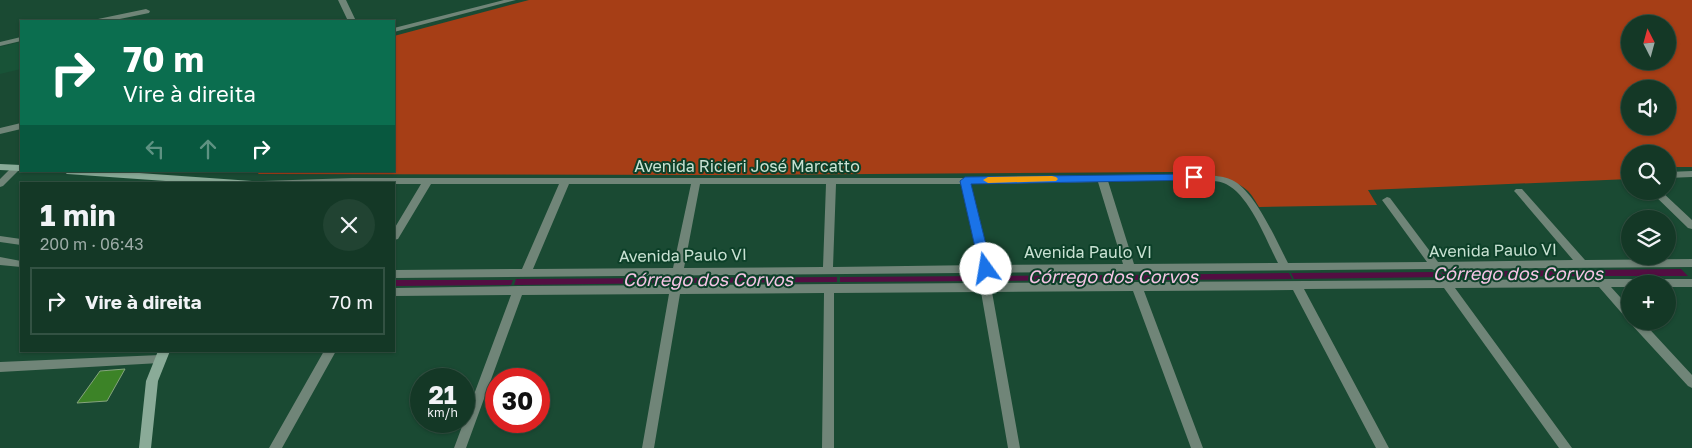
<!DOCTYPE html>
<html lang="pt">
<head>
<meta charset="utf-8">
<style>
  body { margin:0; font-family:"Golos Text",sans-serif; background:#214332; color:#f1f3f6; height:100vh; display:flex; flex-direction:column; font-size:19px; white-space:nowrap }
  * { box-sizing:border-box; margin:0 }
  p { font-size:16px; color:#9daca7 }
  .icon { flex:none; width:28px; height:28px; fill:none; stroke:currentColor; stroke-width:2; stroke-linecap:round; stroke-linejoin:round }
  .map { position:relative; flex:1; overflow:hidden }
  .panel { position:absolute; left:20px; top:182px; width:375px; height:170px; display:flex; flex-direction:column; background:#143826; border-radius:0px; box-shadow:0 1px 4px #0004,0 0 0 1px #335243 }
  .panel>* { flex:none }
  .top-card { position:absolute; left:20px; top:20px; width:375px; height:152px; border-radius:0px; box-shadow:0 1px 4px #0004,0 0 0 1px #335243; background:#0b6e4f; color:#fff; overflow:hidden }
  .needle { width:32px; rotate:354deg }
  .controls { position:absolute; left:1621px; top:15px; display:grid; gap:10px }
  .controls a { display:grid; place-items:center; width:55px; height:55px; border-radius:50%; background:#143826; box-shadow:0 1px 4px #0004,0 0 0 1px #335243; font-size:25px }
  .speed { position:absolute; left:410px; top:368px; display:flex; gap:10px; font-size:25px; font-weight:700; text-align:center }
  .speed>* { display:grid; place-content:center; width:65px; height:65px; border-radius:50%; background:#143826; box-shadow:0 1px 4px #0004,0 0 0 1px #335243; line-height:1 }
  .speed small { font-size:12px; font-weight:400 }
  .speed .limit { border:8px solid #d22; background:#fff; color:#111 }
  .pin { position:absolute; display:grid; place-items:center; width:42px; height:42px; color:#fff; margin:-21px; border-radius:10px; box-shadow:0 2px 8px #0006 }
  .me { position:absolute; width:55px; margin:-28px; rotate:347deg; stroke-linejoin:round; filter:drop-shadow(0 0 4px #0008) }
  .turn { display:flex; align-items:center; gap:18px; height:105px; padding:0 20px; font-size:22px }
  .turn .icon { width:65px; height:65px; stroke-width:2.5 }
  .turn b { display:block; font-size:35px; line-height:42px }
  .lanes { display:flex; align-items:center; height:48px; padding:0 20px; background:#0003; justify-content:center; gap:25px; direction:ltr }
  .lanes .off { opacity:.35 }
  .round { display:grid; place-items:center; flex:none; width:52px; height:52px; border-radius:26px; background:#214332 }
  .headline { display:flex; align-items:center; justify-content:space-between; height:85px; padding:0 20px }
  h1 { font-size:30px; font-weight:700; line-height:38px }
  ul { padding:0; list-style:none }
  li { display:flex; align-items:center; gap:15px; height:68px; margin:0 10px 8px; padding:0 10px; border:2px solid #335243; border-radius:0px }
  li div { flex:1 }
  li b { display:block; font-size:19px }
  li em { font-style:normal }
  .map>svg:first-child { display:block }
  .built { fill:#185337 }
  .green { fill:#a63e16; fill-rule:evenodd }
  .water { fill:#530e42 }
  .building { fill:#3c8327; stroke:#85a47d }
  .lines { fill:none; stroke-linecap:round; stroke-linejoin:round }
  .street { fill:#708578; fill-rule:evenodd }
  .secondary { fill:#8aab98; fill-rule:evenodd }
  .route { fill:#1a73e8; stroke:#114b97 }
  .slow { fill:#f59e0b }
  .labels { text-anchor:middle; stroke-width:4; stroke-linejoin:round; paint-order:stroke }
  .street-label { font-size:16px; fill:#c9e2d3; stroke:#0d4029 }
  .water-label { font-size:18px; font-style:italic; fill:#f6c4e5; stroke:#0d4029 }
</style>
</head>
<body>
<div class="map">
<svg width="1692" height="448" viewBox="0 0 1692 448">
  <rect width="100%" height="100%" fill="#1a4a33"/>
  <path class="built" d="M21,42v27l-21,5v-27z"/>
  <path class="green" d="M529,0h1163v167h-24v-13h-38v25l-262,11 9,15 -118,2c-3,-5 -7,-12 -11,-16 -20,-18 -53,-18 -78,-19l-457,3 -455,-1 2,-3h134v-135zM1630,24h38v37h-38zM1630,89h38v37h-38z"/>
  <path class="water" d="M1681,269l7,7h-93l-6,-6z
    M1587,270l6,6 -147,1 -5,-5z
    M1438,272l5,5 -149,2 -3,-6z
    M1289,273l3,6 -160,1 -2,-5z
    M1127,275l1,5 -136,1 -2,-5z
    M988,276l2,5 -150,1v-5z
    M837,277v5l-160,1 1,-5z
    M676,278l-1,5 -161,2 2,-6z
    M394,280h119l-2,5 -117,1z"/>
  <path class="building" d="M125,369l-18,32 -30,2 23,-32z"/>
  <g class="lines">
    <path class="street" d="M338,0h8l10,21h-8z
      M504,0h12l-122,32v-4z
      M146,9l4,2 -1,2 -39,8h-13l1,-2z
      M21,37v4l-21,5v-4z
      M21,123v6l-21,5v-6z
      M16,165l3,1 2,2 -18,18 -3,1v-8l13,-13z
      M1692,171v6l-24,1v-6z
      M1194,174c12,1 27,1 38,6 23,11 44,60 56,83l139,-1 -45,-62 5,-3 3,1 48,64 135,-2 -57,-67 -2,-2 2,-2h6l63,71 107,-1v8l-252,2 -4,2 -4,-2 -1038,9v-8l128,-1 37,-85h-128l-33,55 -4,1v-11l27,-45h-163l5,-3 89,-3h613zM1199,180c8,1 19,0 27,4 24,12 40,56 52,79l-144,1 -26,-83zM1098,182l25,82 -133,1 -20,-81zM569,184h122l-18,84 -140,1zM700,184h126l-3,83 -139,1zM836,184h125l19,81 -147,2z
      M1650,191h11l31,29v9l-4,-1z
      M0,236l21,3v6l-21,-3z
      M0,257l21,4v6l-21,-2z
      M1601,279h91v8h-24v-3h-38v3h-19l19,21v11l-4,-1 -27,-31 -144,1 117,160h-13l-115,-160 -140,1 85,159h-13l-83,-158 -149,1 59,157h-12l-58,-157 -141,1 28,156h-12l-27,-156 -147,1v155h-12l2,-155 -144,1 -26,154h-12l27,-154 -147,1 -56,153h-12l57,-153 -117,1v-8l124,-2z
      M1630,320v1h12l50,54v13l-4,-2 -57,-62 -2,-3z
      M324,351h12l-54,97h-13z
      M160,355l4,1 2,3 -2,3 -4,1 -160,9v-10z"/>
    <path class="secondary" d="M0,164l21,1v6l-21,-1z
      M63,171h48l141,10 5,3h-49l-141,-10z
      M158,351h12l-12,30 -7,67h-12l7,-67z"/>
  </g>
  <path class="route" d="M1194,174l4,1 2,2 -2,3 -227,4 21,85 -6,4 -6,-4 -20,-88 5,-4z"/>
  <path class="slow" d="M1052,176l4,1 2,2 -2,2 -68,2 -5,-3 5,-3z"/>
  <g class="labels">
    <g class="street-label">
      <text x="747" y="172">Avenida Ricieri José Marcatto</text>
      <text transform="translate(1493 250) rotate(-1)" y="6">Avenida Paulo VI</text>
      <text x="1088" y="258">Avenida Paulo VI</text>
      <text transform="translate(683 255) rotate(-1)" y="6">Avenida Paulo VI</text>
    </g>
    <g class="water-label">
      <text x="1518" y="280">Córrego dos Corvos</text>
      <text x="1113" y="283">Córrego dos Corvos</text>
      <text x="708" y="286">Córrego dos Corvos</text>
    </g>
  </g>
</svg>
<div class="controls">
<a><svg class="needle" viewBox="-14 -14 28 28"><path d="M0-13l5 13h-10z" fill="#e53935"/><path d="M0 13l5-13h-10z" fill="#9daca7"/></svg></a>
<a><svg class="icon" aria-label="sound" viewBox="0 0 24 24"><path d="M4 9h4l5-4v14l-5-4H4zM17 9q2 3 0 6"/></svg></a>
<a><svg class="icon" aria-label="search" viewBox="0 0 24 24"><circle cx="10" cy="10" r="6"/><path d="M15 15l6 6"/></svg></a>
<a><svg class="icon" aria-label="layers" viewBox="0 0 24 24"><path d="M12 4l9 5-9 5-9-5zM3 14l9 5 9-5"/></svg></a>
<a>+</a>
</div>
<div class="speed"><div>21<small>km/h</small></div><div class="limit">30</div></div>
<div class="pin" style="left:1194px;top:177px;background:#d93025"><svg class="icon" aria-label="arrive" viewBox="0 0 24 24"><path d="M6 21V4h12l-3 4 3 4H6"/></svg></div>
<svg class="me" style="left:986px;top:269px" viewBox="-20 -20 40 40"><circle r="19" fill="#fff"/><path d="M0-13L10 11 0 6-10 11z" fill="#1a73e8"/></svg>
<div class="top-card">
<div class="turn"><svg class="icon" aria-label="right" viewBox="0 0 24 24"><path d="M7 20v-9h11M14 6l5 5-5 5"/></svg><div><b>70 m</b>Vire à direita</div></div>
<div class="lanes"><svg class="icon off" aria-label="left" viewBox="0 0 24 24"><path d="M17 20v-9H6M10 6l-5 5 5 5"/></svg><svg class="icon off" aria-label="ahead" viewBox="0 0 24 24"><path d="M12 20V5M6 11l6-6 6 6"/></svg><svg class="icon" aria-label="right" viewBox="0 0 24 24"><path d="M7 20v-9h11M14 6l5 5-5 5"/></svg></div>
</div>
<section class="panel">
<div class="headline"><div><h1>1 min</h1><p>200 m · 06:43</p></div><a class="round"><svg class="icon" aria-label="close" viewBox="0 0 24 24"><path d="M6 6l12 12M18 6L6 18"/></svg></a></div>
<ul>
<li><svg class="icon" aria-label="right" viewBox="0 0 24 24"><path d="M7 20v-9h11M14 6l5 5-5 5"/></svg><div><b>Vire à direita</b></div><em>70 m</em></li>
</ul>
</section>
</div>
</body>
</html>
